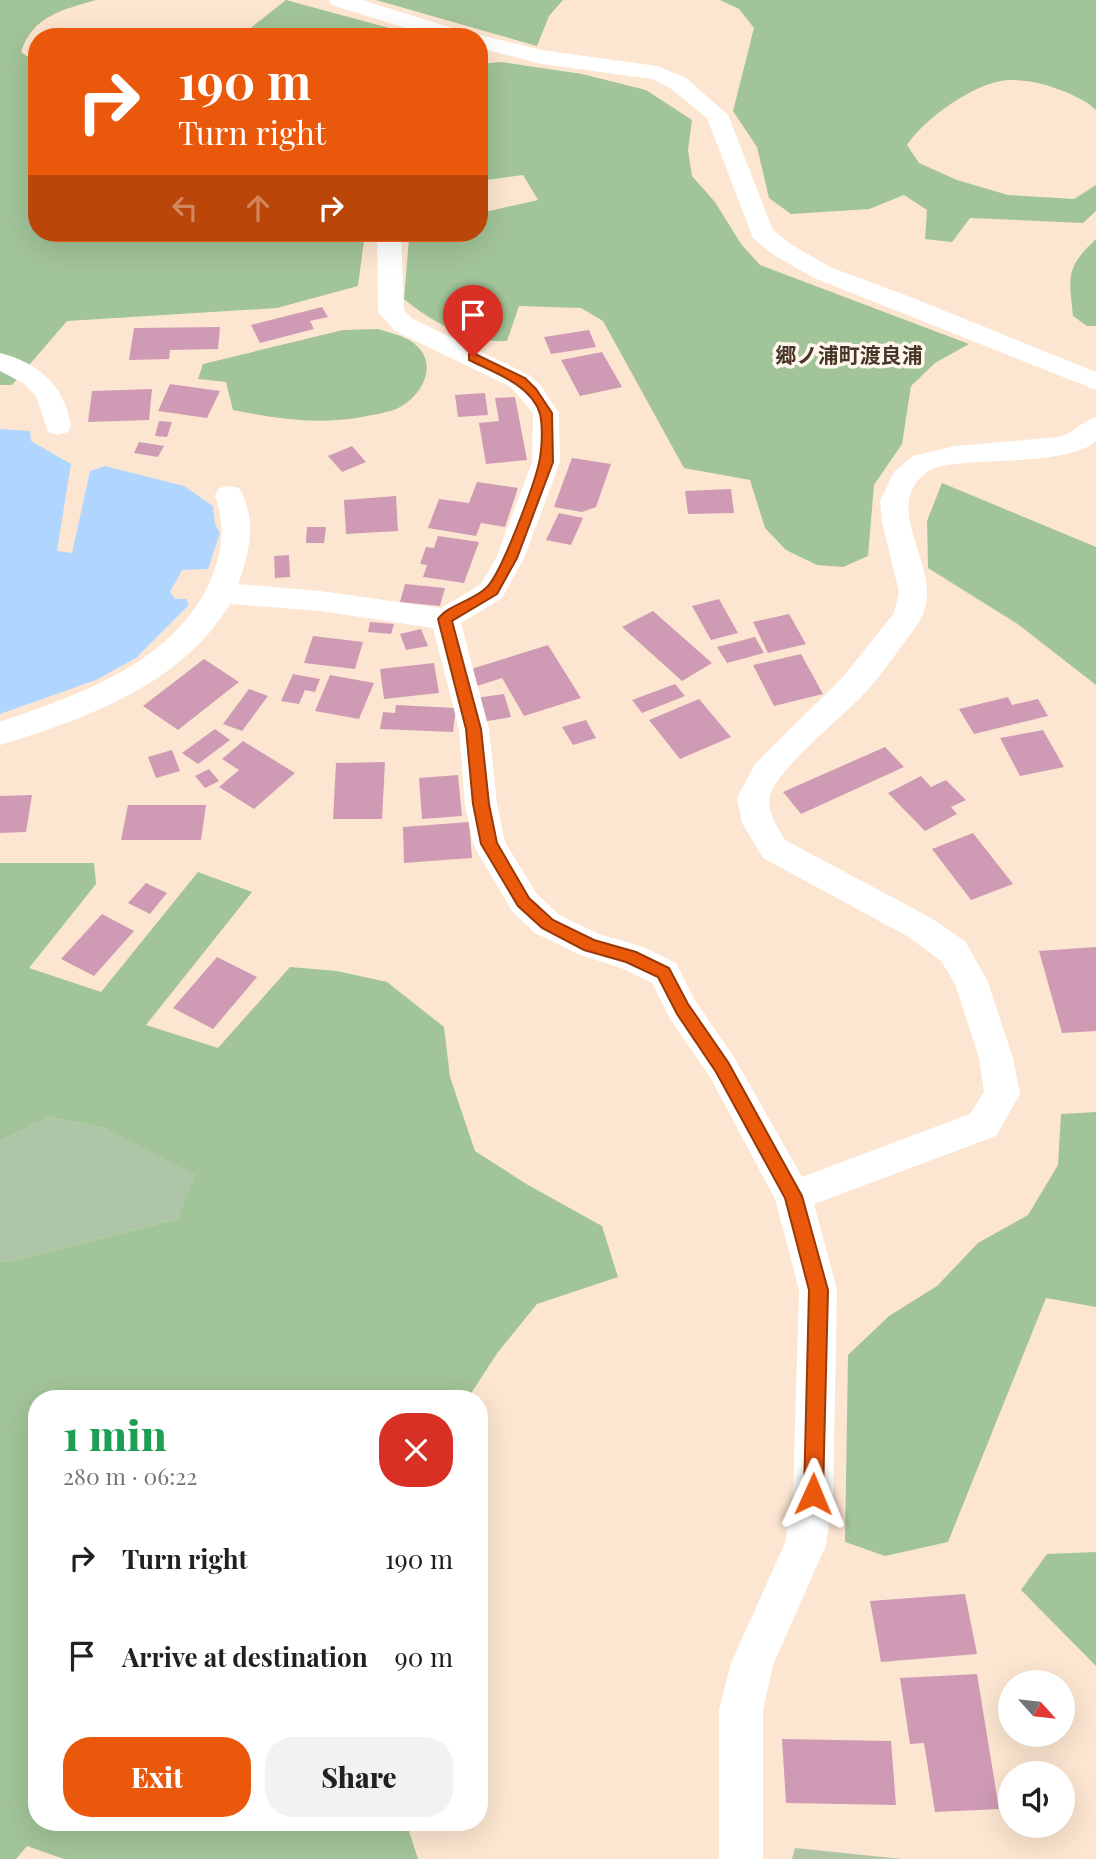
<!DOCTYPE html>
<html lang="en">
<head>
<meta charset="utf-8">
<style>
  body { margin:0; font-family:"Playfair Display","Noto Sans JP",serif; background:#f2f2f2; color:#202124; height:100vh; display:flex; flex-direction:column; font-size:26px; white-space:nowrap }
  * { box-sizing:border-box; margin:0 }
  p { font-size:23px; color:#757577 }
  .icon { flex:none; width:38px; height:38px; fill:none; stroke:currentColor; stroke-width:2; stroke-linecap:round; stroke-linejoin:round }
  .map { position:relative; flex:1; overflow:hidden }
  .sheet { position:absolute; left:28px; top:1390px; width:460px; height:441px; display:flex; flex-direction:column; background:#fff; border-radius:28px; box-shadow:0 7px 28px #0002 }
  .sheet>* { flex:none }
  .top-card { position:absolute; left:28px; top:28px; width:460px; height:214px; border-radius:28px; box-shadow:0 7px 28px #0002; background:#ea580c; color:#fff; overflow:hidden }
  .needle { width:46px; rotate:117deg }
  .tools { position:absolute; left:998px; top:1670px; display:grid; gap:14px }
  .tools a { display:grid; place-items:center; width:77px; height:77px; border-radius:50%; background:#fff; box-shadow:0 7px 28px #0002; font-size:35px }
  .pin { position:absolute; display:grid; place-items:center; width:60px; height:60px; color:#fff; margin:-72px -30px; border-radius:50% 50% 50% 0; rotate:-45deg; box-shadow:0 0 7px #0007 }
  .pin .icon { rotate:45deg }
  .me { position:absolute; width:77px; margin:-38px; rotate:1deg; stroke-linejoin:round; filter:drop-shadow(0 0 5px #0008) }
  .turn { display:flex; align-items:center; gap:24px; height:147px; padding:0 35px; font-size:32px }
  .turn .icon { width:91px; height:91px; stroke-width:2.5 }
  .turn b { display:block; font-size:49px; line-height:60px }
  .lanes { display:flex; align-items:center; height:66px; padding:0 35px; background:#0003; justify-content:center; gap:35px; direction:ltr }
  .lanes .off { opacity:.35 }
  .round { display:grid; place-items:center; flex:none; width:74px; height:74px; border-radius:28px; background:#f2f2f2 }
  .head { display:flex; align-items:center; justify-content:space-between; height:119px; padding:0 35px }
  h1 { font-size:42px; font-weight:800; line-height:52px; color:#1e9e55 }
  .cta { display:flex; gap:14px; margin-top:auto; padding:14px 35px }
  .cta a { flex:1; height:80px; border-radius:28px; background:#ea580c; color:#fff; font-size:28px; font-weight:800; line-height:80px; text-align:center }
  .cta a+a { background:#f2f2f2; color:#202124 }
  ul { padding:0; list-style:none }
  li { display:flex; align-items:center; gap:21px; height:98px; padding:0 35px }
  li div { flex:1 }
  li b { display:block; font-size:26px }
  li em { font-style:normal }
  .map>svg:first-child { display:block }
  .green { fill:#aec5a8 }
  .forest { fill:#a2c499 }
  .water { fill:#b0d6ff }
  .building { fill:#cf9bb4 }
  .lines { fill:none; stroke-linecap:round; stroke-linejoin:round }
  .minor { fill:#fff; fill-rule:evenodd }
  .route { fill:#ea580c; stroke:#983908; stroke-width:2 }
  .labels { text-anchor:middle; stroke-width:7; stroke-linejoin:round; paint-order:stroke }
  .far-quarter-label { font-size:21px; font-weight:bold; fill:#473625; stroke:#fff6ed }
</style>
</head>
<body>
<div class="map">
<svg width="1096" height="1859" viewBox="0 0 1096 1859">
  <rect width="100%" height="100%" fill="#fce6d1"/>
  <path class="green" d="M50,1117l54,11 93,47 -20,44 -171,43 -6,-2v-119z
    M795,1848l107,11h-110z"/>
  <path class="forest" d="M0,0h96c-33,10 -63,15 -75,52l16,11v170h328l-7,53 -81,22 -210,13 -55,64h-12z
    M286,0l103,28v9h-170l6,-5 18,2z
    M376,0h187l-14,16 -12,30z
    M720,0h376v110c-8,-8 -17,-12 -28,-17 -19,-8 -36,-13 -58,-13 -34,1 -85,38 -103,65l12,18 38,17 51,15 66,4 22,-14v26l-13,12 -113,-5 -18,24 -27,-3 2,-29 -23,-15 -35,14 -78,5 -22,-16 -12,-51 -24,-36 21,-83 -15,-19z
    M501,62l81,12 64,16 46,30 -4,30 4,26 23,26 26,42 19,21 209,79 -34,19 -24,23 -9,58 -28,41 -6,71 -25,11 -26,-2 -31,-15 -21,-22 -15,-48 -66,-12 -81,-147 -22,-13 -62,-2 -12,35c-36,2 -76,-19 -103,-42l5,-61 5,-5h66v-20l58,-13 -15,-25 -43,6v-117z
    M1096,239v87h-9l-14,-10c-4,-39 -8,-48 23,-77z
    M378,329c9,3 22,6 31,11 33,19 15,58 -15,70 -10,3 -22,5 -32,7 -44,8 -86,2 -129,-7l-7,-28 -28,-3 5,-15 140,-34z
    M942,483l154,64v138l-77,-60 -91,-57 -1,-47z
    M0,863h94l2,21 -67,84 72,24 97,-120 54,20 -106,133 72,23 72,-81 47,4 50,11 57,45 6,50 25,74 53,34 74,41 16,51 -81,27 -39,48 -30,46h-431v424h369l12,37h-354l-37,-13 -11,13h-16v-599l6,2 171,-43 19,-44 -92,-47 -54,-11 -50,24z
    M1096,1112v195l-50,-9 -98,244 -63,14 -40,-14 3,-187 41,-39 48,-30 41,-43 50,-28 30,-50 3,-51z
    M1096,1552v114l-75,-76 26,-36z"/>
  <path class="water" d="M0,429l30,2 1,10 40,23 -14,87 15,2 18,-82 15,-5 79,20 29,20 2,18 5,9 -12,36 -26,1 -12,22 5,7h11l3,6 -53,53 -40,22 -96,34z"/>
  <path class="building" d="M322,307l6,10 -18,4 4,8 -54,14 -9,-18z
    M220,327l-2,22 -48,1 -1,9 -40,1 5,-32z
    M589,330l7,17 -45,7 -7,-17z
    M602,352l20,35 -42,9 -19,-36z
    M170,384l50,7 -13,27 -49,-7z
    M152,389l-3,31 -61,2 4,-31z
    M485,393l3,22 -30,2 -3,-22z
    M515,397l12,63 -41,4 -7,-41 20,-2 -4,-23z
    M159,421l13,1 -5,15 -12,-1z
    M139,442l25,4 -6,11 -24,-4z
    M352,446l14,16 -24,10 -14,-16z
    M572,458l39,6 -15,43 -14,5 -28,-5z
    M477,482l41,6 -13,39 -24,-4 -5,13 -48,-8 11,-29 30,4z
    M731,489l3,24 -46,1 -3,-23z
    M396,496l2,35 -52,3 -2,-34z
    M559,513l24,5 -12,27 -25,-5z
    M307,527h19l-2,16h-18z
    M438,536l41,6 -15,41 -41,-6 4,-12 -7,-1 6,-17 8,1z
    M289,555l1,22 -15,1 -1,-22z
    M405,584l40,4 -5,18 -40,-4z
    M719,599l19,34 -27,7 -19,-34z
    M653,611l59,52 -30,18 -60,-54z
    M789,614l17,30 -38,9 -15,-31z
    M370,622l24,2 -3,10 -23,-2z
    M421,629l7,17 -22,4 -6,-16z
    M313,636l50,6 -8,27 -51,-6z
    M755,637l9,16 -37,10 -10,-16z
    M548,645l33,53 -57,18 -22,-38 -25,8 -9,-16z
    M801,654l22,40 -49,12 -21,-41z
    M204,659l35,23 -61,48 -35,-24z
    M434,663l5,30 -55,6 -4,-30z
    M293,674l27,5 -5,13 -10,-2 -6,14 -18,-3z
    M330,675l44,8 -15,36 -44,-8z
    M675,684l10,12 -43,17 -10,-13z
    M249,689l19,7 -26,35 -19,-7z
    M504,694l7,23 -29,5 -7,-24z
    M1008,697l4,8 26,-6 10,17 -74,18 -15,-25z
    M699,699l32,38 -51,22 -31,-39z
    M396,705l60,3 -3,24 -73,-3 3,-17 12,1z
    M586,720l10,18 -23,7 -11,-18z
    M215,729l15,11 -32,24 -16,-11z
    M1043,730l21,37 -44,9 -20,-38z
    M243,741l52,32 -41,36 -35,-22 20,-17 -17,-11z
    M885,747l19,20 -103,47 -18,-22z
    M172,750l8,21 -24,7 -8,-21z
    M385,762l-3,57h-49l3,-56z
    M209,769l10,12 -14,7 -10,-12z
    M458,775l4,41 -40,3 -3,-41z
    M921,776l10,11 15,-7 20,20 -15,7 6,7 -32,17 -37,-38z
    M32,795l-6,37 -26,1v-37z
    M128,805h78l-5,35h-80z
    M469,822l3,36 -68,5 -1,-36z
    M973,833l40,51 -42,16 -39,-51z
    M146,883l21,10 -17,21 -22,-11z
    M102,914l32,17 -40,45 -33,-17z
    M1096,947v84l-34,2 -23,-82z
    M217,957l40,20 -44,52 -40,-21z
    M965,1594l12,60 -96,8 -11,-61z
    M977,1674l22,135 -64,3 -11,-69 -14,1 -10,-66z
    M782,1739l109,2 5,64 -110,-2z"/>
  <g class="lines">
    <path class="minor" d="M329,0h33l103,32 3,5h-34l-102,-32z
      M480,35l62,15 115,16 29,12 42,37 45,115 19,15 40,23 76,28 188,76v18l-282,-112 -40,-23 -21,-17 -46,-120 -37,-30 -18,-9 -110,-15 -62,-16v-11h-5z
      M377,233h24l3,77 9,9 116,56 12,11 18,27 1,49 -36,96 -22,40 -41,25 28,106 8,75 8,38 31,51 23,22 40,19 44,13 33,16 18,36 40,58 68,120 168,-63 14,-22 -5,-34 -24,-74 -14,-23 -34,-25 -144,-78 -21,-35 -5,-25 18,-34 88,-87 51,-64 5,-21 -17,-70 -2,-21 14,-29 19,-16 42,-10 103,-9c16,-3 23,-16 38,-20v24c-22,21 -98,19 -130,22 -10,1 -26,2 -36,7 -47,30 -2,83 -3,123 0,15 -6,28 -15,39 -16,21 -31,44 -49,63 -21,22 -87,75 -93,101 -4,15 8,32 15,44l146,78 34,23 23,41 25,76 7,36 -24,42 -182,68 23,86 -4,204 -7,51 -53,120 -10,45v149h-44v-149l12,-47 54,-120 8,-49 6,-204 -24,-91 -65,-122 -40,-58 -18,-36 -31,-15 -43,-14 -43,-21 -23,-22 -34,-58 -5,-9 -8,-40 -6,-75 -26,-101 -113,-17 -90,-7c-48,80 -144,115 -230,141v-23c80,-28 175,-59 211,-143 12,-28 14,-55 4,-84l4,-7 10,-2 10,2c18,30 11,66 -1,96l82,7 121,17 40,-24 15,-26 36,-96 1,-49 -22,-26 -116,-56 -17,-19z
      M0,353c39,10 65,33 71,73l-3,6 -10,3 -10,-3 -12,-36 -13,-13 -23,-12z"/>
  </g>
  <path class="route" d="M473,353l52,25 11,11 16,24 1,49 -36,96 -20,36 -45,27 29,108 8,75 8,39 32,55 24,22 41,20 42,12 33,16 19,36 40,58 74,134 26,94 -5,204 -3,7 -7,3 -7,-3 -2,-7 5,-204 -24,-92 -69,-126 -39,-58 -19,-37 -32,-15 -42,-12 -42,-22 -24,-22 -37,-62 -8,-40 -7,-75 -28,-110c11,-15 36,-18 49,-32 15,-15 47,-102 52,-124 3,-14 4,-36 1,-49 -8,-29 -47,-42 -71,-54v-6z"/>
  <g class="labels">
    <g class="far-quarter-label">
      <text x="849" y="363">郷ノ浦町渡良浦</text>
    </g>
  </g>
</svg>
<div class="tools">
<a><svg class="needle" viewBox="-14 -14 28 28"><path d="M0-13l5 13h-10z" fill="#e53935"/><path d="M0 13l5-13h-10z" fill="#757577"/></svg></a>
<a><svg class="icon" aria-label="sound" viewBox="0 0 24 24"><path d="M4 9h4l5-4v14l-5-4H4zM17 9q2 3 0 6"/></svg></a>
</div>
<div class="pin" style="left:473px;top:357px;background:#d93025"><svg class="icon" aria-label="arrive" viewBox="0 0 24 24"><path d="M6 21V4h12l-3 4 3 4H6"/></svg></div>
<svg class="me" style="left:813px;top:1494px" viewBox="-20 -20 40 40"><path d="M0-17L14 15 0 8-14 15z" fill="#ea580c" stroke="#fff" stroke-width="4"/></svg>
<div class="top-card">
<div class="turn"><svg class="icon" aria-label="right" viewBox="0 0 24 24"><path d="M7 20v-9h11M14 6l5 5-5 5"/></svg><div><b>190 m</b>Turn right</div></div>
<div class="lanes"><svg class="icon off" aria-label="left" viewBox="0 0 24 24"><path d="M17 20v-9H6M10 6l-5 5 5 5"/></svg><svg class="icon off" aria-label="ahead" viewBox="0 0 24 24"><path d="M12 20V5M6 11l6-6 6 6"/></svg><svg class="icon" aria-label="right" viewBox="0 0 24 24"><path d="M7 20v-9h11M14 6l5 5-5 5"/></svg></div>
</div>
<section class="sheet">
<div class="head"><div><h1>1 min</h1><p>280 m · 06:22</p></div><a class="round" style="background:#d93025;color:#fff"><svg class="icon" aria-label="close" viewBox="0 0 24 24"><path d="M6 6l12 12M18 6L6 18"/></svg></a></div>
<ul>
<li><svg class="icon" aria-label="right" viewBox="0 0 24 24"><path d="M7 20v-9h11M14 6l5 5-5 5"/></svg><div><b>Turn right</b></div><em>190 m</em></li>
<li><svg class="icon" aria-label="arrive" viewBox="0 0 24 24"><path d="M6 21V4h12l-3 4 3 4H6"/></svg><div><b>Arrive at destination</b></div><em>90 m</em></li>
</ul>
<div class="cta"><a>Exit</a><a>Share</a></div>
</section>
</div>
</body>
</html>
